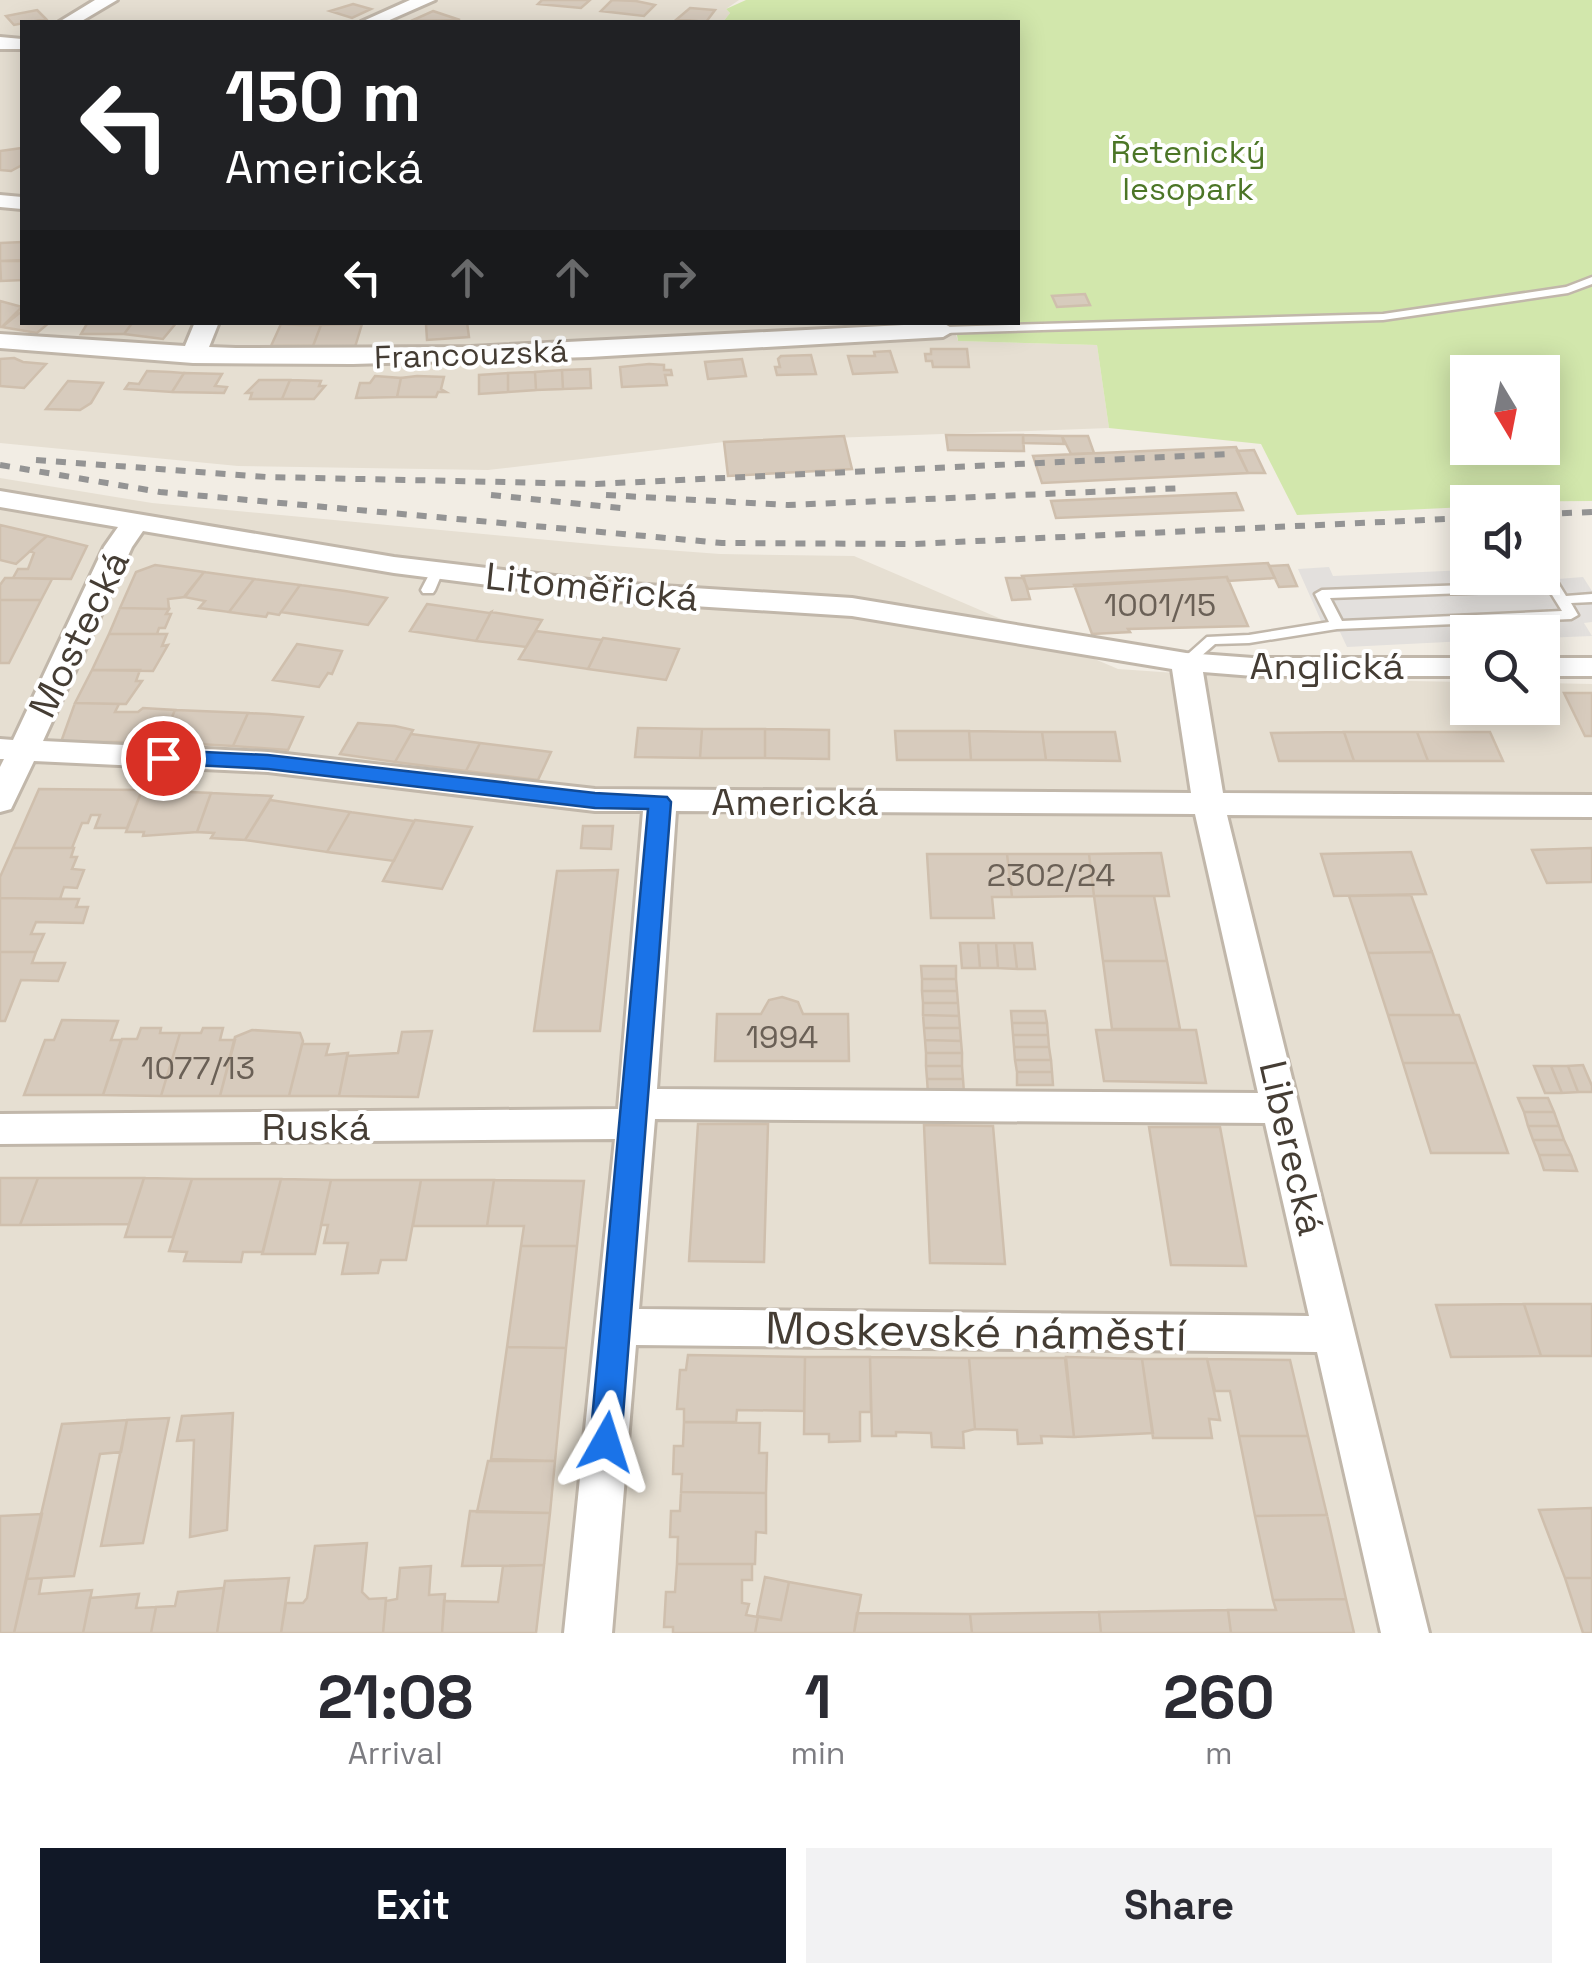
<!DOCTYPE html>
<html lang="en">
<head>
<meta charset="utf-8">
<style>
  body { margin:0; font-family:"Space Grotesk",sans-serif; background:#f2f2f3; color:#2b2b33; height:100vh; display:flex; flex-direction:column; font-size:38px; white-space:nowrap }
  * { box-sizing:border-box; margin:0 }
  p { font-size:32px; color:#7c7c81 }
  .icon { flex:none; width:55px; height:55px; fill:none; stroke:currentColor; stroke-width:2; stroke-linecap:round; stroke-linejoin:round }
  .map { position:relative; height:1633px; overflow:hidden }
  .side { display:flex; flex-direction:column; background:#fff; flex:1 }
  .side>* { flex:none }
  .banner { position:absolute; left:20px; top:20px; width:1000px; height:305px; border-radius:0px; box-shadow:0 5px 25px #0003; background:#202124; color:#fff; overflow:hidden }
  .needle { width:65px; rotate:170deg }
  .fabs { position:absolute; left:1450px; top:355px; display:grid; gap:20px }
  .fabs a { display:grid; place-items:center; width:110px; height:110px; border-radius:0px; background:#fff; box-shadow:0 5px 25px #0003; font-size:50px }
  .pin { position:absolute; display:grid; place-items:center; width:85px; height:85px; color:#fff; margin:-42px; border:5px solid #fff; border-radius:50%; box-shadow:0 2px 10px #0007 }
  .me { position:absolute; width:110px; margin:-55px; rotate:6deg; stroke-linejoin:round; filter:drop-shadow(0 0 8px #0008) }
  .turn { display:flex; align-items:center; gap:35px; height:210px; padding:0 40px; font-size:45px }
  .turn .icon { width:130px; height:130px; stroke-width:2.5 }
  .turn b { display:block; font-size:70px; line-height:85px }
  .lanes { display:flex; align-items:center; height:95px; padding:0 40px; background:#0003; justify-content:center; gap:50px; direction:ltr }
  .lanes .off { opacity:.35 }
  .eta { display:flex; justify-content:space-evenly; align-items:center; height:170px; text-align:center }
  .eta b { font-size:60px; font-weight:700; line-height:70px }
  .cta { display:flex; gap:20px; margin-top:auto; padding:20px 40px }
  .cta a { flex:1; height:115px; border-radius:0px; background:#111827; color:#fff; font-size:40px; font-weight:700; line-height:115px; text-align:center }
  .cta a+a { background:#f2f2f3; color:#2b2b33 }
  .map>svg:first-child { display:block }
  .residential { fill:#e6dfd2 }
  .green { fill:#d2e7ac; fill-rule:evenodd }
  .parking { fill:#e3e0dd }
  .building { fill:#d7cbbd; stroke:#cfbfad; stroke-width:2.5 }
  .lines { fill:none; stroke-linecap:round; stroke-linejoin:round }
  .service-casing { stroke:#c1b7aa; stroke-width:5 }
  .minor-casing { stroke:#c1b7aa; stroke-width:6 }
  .service { fill:#fff; fill-rule:evenodd }
  .minor { fill:#fff; fill-rule:evenodd }
  .rail { stroke:#949494; stroke-width:6; stroke-dasharray:10 10; stroke-linecap:butt }
  .route { fill:#1a73e8; stroke:#114b97; stroke-width:2.5 }
  .labels { text-anchor:middle; stroke-width:8; stroke-linejoin:round; paint-order:stroke }
  .far-park-label { font-size:32px; fill:#4c7627; stroke:#fff }
  .far-street-label { font-size:32px; fill:#453d34; stroke:#fff }
  .number-label { font-size:32px; fill:#6a6056 }
  .street-label { font-size:38px; fill:#453d34; stroke:#fff }
  .near-street-label { font-size:45px; fill:#453d34; stroke:#fff }
</style>
</head>
<body>
<div class="map">
<svg width="1592" height="1633" viewBox="0 0 1592 1633">
  <rect width="100%" height="100%" fill="#f2ede4"/>
  <path class="residential" d="M0,0h739l-13,9 4,4 -7,9h-701v300l930,1 6,18 139,4 12,83 -385,14 -236,28 -250,-4 -238,-23z
    M0,478l152,25 461,43 107,8 134,2 264,113 130,9 219,4 1,26h74l1,-25 49,1v949h-1592z"/>
  <path class="green" d="M746,0h846v501l-124,1 -1,5 -170,8 -36,-71 -152,-16 -12,-83 -139,-4 -3,-18 63,-1v-300h-295l7,-9 -4,-4zM1468,372h74v76h-74z"/>
  <path class="parking" d="M1543,566h6l9,13 25,-2 9,14v31l-8,1 8,13 -49,2 -1,-6h-74l-1,9 -120,6 -7,-15h-14l-28,-63 31,-2 4,9 134,-6 1,8h74z"/>
  <path class="building" d="M542,0h48l-9,8 -43,-4z
    M612,0l24,1 19,4 -11,11 -43,-5z
    M353,4l18,5 -19,9 -22,-7z
    M690,8l25,2 -9,12 -29,-3z
    M37,10l9,9 -32,6 -8,-9z
    M433,11l27,9 -49,1z
    M22,148v17l-11,6 -11,-1v-19z
    M22,242v18l-22,1v-18z
    M0,261h22v19l-21,1z
    M1085,294l5,11 -33,2 -5,-11z
    M0,301l22,6 -20,20h-2z
    M22,311v11h28l-13,11 -35,-6z
    M88,322h45l-9,12h-43z
    M133,322h44l-14,17 -39,-5z
    M467,322l2,15 -42,3 -1,-16z
    M281,324l18,1h22l-8,21h-42z
    M362,324l-7,23 -42,-1 8,-21z
    M931,349h36l2,18h-36l-1,-6h-6l-1,-7h6z
    M890,351l7,21 -44,2 -5,-18h27l-1,-4z
    M811,355l5,19 -39,1 -2,-8h5l-2,-8 3,-3z
    M14,358l9,4 23,2 -22,24 -24,-2v-27z
    M742,359l4,17 -38,3 -3,-17z
    M649,364l15,1v5h7l1,5h-7l2,10 -45,2 -2,-20z
    M590,369l1,19 -28,1 -1,-19z
    M562,370l1,19 -27,1 -1,-18z
    M147,371l23,1 14,1 -12,19 -47,-3 4,-6 10,1z
    M535,372l1,18 -28,2v-19z
    M184,373l38,1 -7,12 12,1 -3,6 -52,-1z
    M508,373v19l-29,2v-19z
    M375,376l26,2 -4,19 -41,1 4,-15h10z
    M417,376l27,1 -3,12 5,3h-8l-2,5h-39l4,-19z
    M259,380h31l-8,19h-32l2,-6h-6z
    M290,380l31,1 -2,5h6l-11,13h-32z
    M68,381l35,2 -12,20 -11,7 -34,-1z
    M946,435h77l1,16 -76,-1z
    M1023,435l39,1 2,8 -41,-1z
    M844,436l8,33 -124,7 -4,-34z
    M1062,436h26l6,17 -23,1z
    M1236,447l12,26 -206,10 -9,-27z
    M1254,450l11,23h-17l-11,-22z
    M1236,493l7,17 -187,8 -5,-17z
    M0,525l47,11 -31,28 -16,-4z
    M47,536l40,10 -16,33 -58,-1 5,-9h10l6,-16 -4,-2z
    M1268,563l7,15 -47,3 -1,-4 -199,12 -6,-13z
    M155,565l49,7 -19,25 -17,2 1,10 -49,-1 16,-36z
    M1288,565l9,21 -18,1 -10,-21z
    M204,572l50,7 -25,33 -30,-4 6,-7 -21,-4z
    M1227,577l21,49 -120,3 2,3 -38,2 -18,-49z
    M5,578h8l39,1 -11,21h-41v-15z
    M1006,578h18l6,21 -18,1z
    M254,579l46,6 -21,30 -11,-2 -2,4 -37,-5z
    M300,585l45,6 42,7 -19,27 -87,-13z
    M0,600h41l-32,63h-9z
    M427,604l62,9 2,-1 -15,29 -66,-10z
    M120,608l49,1 -3,5h5l-6,14h-6l-2,6h-48z
    M491,612l51,8 -16,27 -50,-6z
    M536,631l66,9 -14,29 -69,-10z
    M109,634h58l-5,12 6,-1 -15,26 -61,-1z
    M603,638l76,11 -13,31 -78,-11z
    M297,644l45,7 -10,23 -4,-1 -9,14 -46,-7z
    M92,670h48l-4,11h6l-16,23 -51,-1z
    M1564,693h28v43h-7z
    M75,703l44,1 -4,8h23l5,-4 32,2 -14,32h-100z
    M175,710l73,3 -15,33 -72,-4z
    M248,713l21,1 34,3 -15,33 -55,-4z
    M358,723l37,3 18,4 -18,32 -55,-8z
    M638,728l64,1 -2,29 -65,-1z
    M702,729h63v29h-65z
    M765,729l64,1v29l-64,-1z
    M895,731h74l2,29h-74z
    M969,731l73,1 4,28h-75z
    M1042,732h73l5,29 -74,-1z
    M1344,732l10,29h-75l-8,-28z
    M1344,732h73l11,29h-74z
    M1417,732h73l13,29h-75z
    M411,734l69,9 -14,28 -71,-9z
    M480,743l71,9 -13,28 -72,-9z
    M39,789l103,1 -15,38h-32l5,-13h-9l-3,8h-6l-10,25h-59z
    M142,790l69,3 -14,39 -54,4 1,-4h-18z
    M211,793l61,3 -27,44 -34,-2 3,-5 -17,-1z
    M270,800l80,12 -23,40 -82,-12z
    M350,812l64,9 -20,40 -67,-9z
    M415,820l57,7 -30,62 -59,-8z
    M583,826h30l-2,23 -30,-1z
    M13,848h61l-3,9h6l-5,12 12,1 -7,18 -13,-1 -4,12 -60,-1v-21z
    M1592,848v34l-45,1 -15,-33z
    M1411,852l15,42 -92,2 -13,-42z
    M1161,853l8,43h-75l-5,-42z
    M927,854h80l5,43h-20l2,21h-63z
    M1007,854h82l5,42 -82,1z
    M618,870l-18,161h-66l23,-160z
    M1411,895l21,57 -64,1 -19,-57z
    M1094,896h60l13,65h-64z
    M0,898l79,1 -3,8h12l-5,16 -47,-1 -5,12h13l-8,18h-36z
    M960,943h18l2,25h-18z
    M978,943h18l2,25h-18z
    M996,943h18l3,26 -19,-1z
    M1014,943h18l3,26h-18z
    M0,952h36l-4,11h33l-7,18 -37,-1 -16,41h-5z
    M1432,952l22,63h-66l-20,-62z
    M1103,961h64l13,68h-68z
    M921,966h35v13h-34z
    M922,979h34l1,12h-35z
    M922,991h35l1,12h-35z
    M782,997l16,5 5,12h45l1,47h-134l2,-47h44l8,-14z
    M923,1003h35l1,13 -36,-1z
    M1011,1011h34l2,12h-35z
    M923,1015l36,1 1,12h-36z
    M1388,1015h71l17,48h-73z
    M62,1020l56,1 -7,19h10l-18,55h-79l21,-55h9z
    M1012,1023h35l1,12h-35z
    M141,1028h20l-1,5h20l-19,63 -58,-1 19,-56h15z
    M203,1028h20l-3,12h15l-15,56h-59l19,-63h21z
    M924,1028h36l1,13 -36,-1z
    M252,1030l48,3 3,8 -14,55h-69l15,-59z
    M1096,1030h100l10,53 -102,-2z
    M432,1031l-14,66 -79,-1 8,-40 51,-3 4,-21z
    M1013,1035h35l1,12h-35z
    M925,1040l36,1 1,12h-36z
    M302,1044h27l-3,11 22,-2 -9,43h-50z
    M1014,1047h35l2,13h-36z
    M926,1053h36v13h-36z
    M1015,1060h36l1,12h-35z
    M1403,1063h73l32,90h-77z
    M1583,1065l9,21v6h-14l-10,-26z
    M926,1066h36l1,13h-36z
    M1534,1066h17l11,27h-17z
    M1551,1066h17l10,26 -16,1z
    M1017,1072h35l1,13h-36z
    M927,1079h36l1,14 -36,1z
    M1518,1098h30l6,14h-30z
    M1524,1112h30l5,14h-31z
    M698,1124h70l-4,138 -75,-1z
    M924,1125l69,1 12,138 -75,-1z
    M1528,1126h31l5,14h-31z
    M1149,1127h71l26,139 -75,-1z
    M1533,1140h31l7,15h-32z
    M1539,1155h32l6,16 -33,-1z
    M0,1178h38l-18,47h-20z
    M38,1178h106l-15,46 -109,1z
    M144,1178l48,1 -19,58h-48z
    M192,1179h89l-18,73h-20l-2,10 -57,-1 3,-9 -18,-1z
    M281,1179l50,1 -16,74h-53z
    M331,1180h90l-15,80h-25l-3,13 -36,1 6,-31h-24l4,-18h-7z
    M421,1180h73l-7,46h-74z
    M494,1180l90,1 -7,65h-56l3,-20h-37z
    M521,1246h56l-11,102 -59,-1z
    M1524,1304l17,52 -90,1 -15,-52z
    M1524,1304h68v52h-51z
    M507,1347l59,1 -11,113 -64,-2z
    M688,1355l117,2 -1,54 -67,-1 -1,12h-52v-13h-7l3,-39h6z
    M805,1357h65l1,55h-11v29l-31,1v-8h-25z
    M870,1357l99,1 6,71 -12,3 1,16 -32,-1 -1,-14 -35,-1v4h-24z
    M1066,1357l76,2 11,74 -79,4z
    M969,1358h96l9,79 -33,-1 1,7 -24,1 -1,-14 -42,-1z
    M1142,1359h65l13,61 -11,-1 3,19h-59z
    M1207,1359l83,1 18,76h-69l-9,-45h-15z
    M233,1413l-6,117 -37,7 4,-97 -17,1 5,-25z
    M169,1418l-26,125 -42,3 26,-126z
    M127,1420l-6,32 -21,2 -26,122 -48,3 36,-155z
    M684,1422l76,1 -1,30h8l-1,40 -85,-1 1,-18h-9l1,-28h9z
    M1239,1436h69l19,79 -72,1z
    M488,1461h67l-5,52 -73,-1z
    M681,1492l85,1v40l-10,-1 -1,32h-78l1,-27h-8l1,-26h9z
    M1592,1508v70h-27l-26,-68z
    M470,1511l80,2 -6,52 -82,1z
    M42,1514l-28,119h-14v-117z
    M1327,1515l19,84 -73,1 -18,-84z
    M367,1543l-5,49 7,7 17,-1 -3,35h-102l5,-30h17l4,-5 8,-52z
    M677,1564h75v16h-10v23l7,1 -3,11 12,2 -3,16h-82v-6h-9l2,-35h9z
    M544,1565l-8,68h-94l2,-32 54,1 5,-36z
    M431,1566l-2,29 16,-1 -3,39h-59l3,-32 11,-2 3,-31z
    M765,1577l24,5 -8,38 -24,-4z
    M42,1578l-3,16 53,-4 -9,43h-69l12,-54z
    M289,1578l-8,55h-64l8,-52z
    M1565,1578h27v55h-9z
    M789,1582l72,13 -7,38h-99l3,-16 23,3z
    M224,1588l-7,45h-66l5,-26 19,-1 3,-14z
    M139,1594l-3,14 20,-1 -5,26h-68l7,-35z
    M1346,1599l8,34h-123l-3,-23h48l-3,-10z
    M1228,1610l3,23h-130l-2,-21z
    M1099,1612l2,21h-129l-2,-19z
    M857,1613l113,1 2,19h-118z"/>
  <g class="lines">
    <g class="service-casing">
      <path id="service" d="M1592,277v7l-24,9 -185,27 -440,13 -5,-3 5,-3 440,-13 183,-27z
        M437,567l6,4 -8,19 -2,3h-10l-2,-3 10,-19z
        M1553,582l5,1 8,13 26,-2v8l-21,1 7,12 -7,4 -234,10 -88,14 -34,1 -24,21h-10l-2,-3 28,-25 42,-2 80,-13 -14,-28 7,-4zM1549,590l13,21 -220,10 -12,-23z"/>
    </g>
    <g class="minor-casing">
      <path id="minor" d="M95,0h22l-37,22h-21z
        M410,0h25l-50,22h-24z
        M0,37l22,2v10h-22z
        M0,195l22,2v12l-22,-2z
        M195,322h24l-10,25 27,1 235,-1 472,-24 12,7 -12,7 -354,20 -236,7 -160,-1 -193,-15v-14l185,12z
        M0,491l394,66 221,26 237,15 334,55 67,5h215v18h-215l-50,-4 20,121 369,2v22l-365,-2 202,818h-48l-64,-281 -681,-7 -24,288h-48l51,-494 -615,5v-30l618,-5 25,-298h-48l-327,-39 -234,-11 -23,48 -11,3v-45l4,-8h-4v-20l13,1 91,-193 14,-20 -118,-20zM143,531l251,42 221,28 237,15 320,53 19,124 -596,-4 -327,-37 -225,-11 89,-194zM676,811l519,3 63,279 -601,-4zM655,1119l610,4 44,193 -670,-7z
        M1542,658h50v18h-50z"/>
    </g>
    <use href="#service" class="service"/>
    <use href="#minor" class="minor"/>
    <path class="rail" d="M36,460l231,17 329,7 633,-30
      M0,465l160,27 562,51 192,1 554,-26
      M491,495l130,13
      M606,495l182,10 397,-17
      M1542,514l50,-2"/>
  </g>
  <path class="route" d="M163,750l105,5 327,38 72,4 4,5 -50,640 -4,10 -11,4 -11,-4 -5,-10 58,-633 -53,-1 -327,-39 -113,-6 -3,-5 3,-6z"/>
  <g class="labels">
    <g class="far-park-label">
      <text x="1188" y="163">Řetenický<tspan x="1188" dy="37">lesopark</tspan></text>
    </g>
    <g class="far-street-label">
      <text transform="translate(471 354) rotate(-2)" y="11">Francouzská</text>
    </g>
    <g class="number-label">
      <text x="1160" y="616">1001/15</text>
      <text x="1051" y="886">2302/24</text>
      <text x="782" y="1048">1994</text>
      <text x="198" y="1079">1077/13</text>
    </g>
    <g class="street-label">
      <text transform="translate(592 587) rotate(6)" y="13">Litoměřická</text>
      <text transform="translate(79 634) rotate(-64)" y="13">Mostecká</text>
      <text x="1327" y="679">Anglická</text>
      <text x="795" y="815">Americká</text>
      <text x="316" y="1140">Ruská</text>
      <text transform="translate(1292 1148) rotate(77)" y="13">Liberecká</text>
    </g>
    <g class="near-street-label">
      <text transform="translate(976 1331) rotate(1)" y="16">Moskevské náměstí</text>
    </g>
  </g>
</svg>
<div class="fabs">
<a><svg class="needle" viewBox="-14 -14 28 28"><path d="M0-13l5 13h-10z" fill="#e53935"/><path d="M0 13l5-13h-10z" fill="#7c7c81"/></svg></a>
<a><svg class="icon" aria-label="sound" viewBox="0 0 24 24"><path d="M4 9h4l5-4v14l-5-4H4zM17 9q2 3 0 6"/></svg></a>
<a><svg class="icon" aria-label="search" viewBox="0 0 24 24"><circle cx="10" cy="10" r="6"/><path d="M15 15l6 6"/></svg></a>
</div>
<div class="pin" style="left:163px;top:758px;background:#d93025"><svg class="icon" aria-label="arrive" viewBox="0 0 24 24"><path d="M6 21V4h12l-3 4 3 4H6"/></svg></div>
<svg class="me" style="left:606px;top:1442px" viewBox="-20 -20 40 40"><path d="M0-17L14 15 0 8-14 15z" fill="#1a73e8" stroke="#fff" stroke-width="4"/></svg>
<div class="banner">
<div class="turn"><svg class="icon" aria-label="left" viewBox="0 0 24 24"><path d="M17 20v-9H6M10 6l-5 5 5 5"/></svg><div><b>150 m</b>Americká</div></div>
<div class="lanes"><svg class="icon" aria-label="left" viewBox="0 0 24 24"><path d="M17 20v-9H6M10 6l-5 5 5 5"/></svg><svg class="icon off" aria-label="ahead" viewBox="0 0 24 24"><path d="M12 20V5M6 11l6-6 6 6"/></svg><svg class="icon off" aria-label="ahead" viewBox="0 0 24 24"><path d="M12 20V5M6 11l6-6 6 6"/></svg><svg class="icon off" aria-label="right" viewBox="0 0 24 24"><path d="M7 20v-9h11M14 6l5 5-5 5"/></svg></div>
</div>
</div>
<section class="side">
<div class="eta">
<div><b>21:08</b><p>Arrival</p></div>
<div><b>1</b><p>min</p></div>
<div><b>260</b><p>m</p></div>
</div>
<div class="cta"><a>Exit</a><a>Share</a></div>
</section>
</body>
</html>
